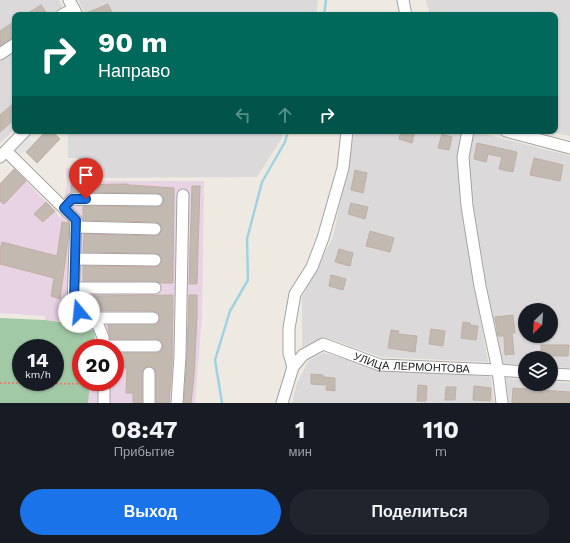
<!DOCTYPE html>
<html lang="ru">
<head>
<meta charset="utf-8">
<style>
  body { margin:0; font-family:"Work Sans",sans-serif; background:#20242c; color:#f1f3f6; height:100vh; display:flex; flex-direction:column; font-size:15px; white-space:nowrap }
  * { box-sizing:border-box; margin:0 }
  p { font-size:13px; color:#9ea1a6 }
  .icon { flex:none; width:22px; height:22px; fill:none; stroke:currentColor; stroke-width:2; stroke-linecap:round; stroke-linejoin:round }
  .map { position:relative; height:403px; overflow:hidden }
  .panel { display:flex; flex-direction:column; background:#171b24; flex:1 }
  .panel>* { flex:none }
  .guide { position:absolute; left:12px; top:12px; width:546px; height:122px; border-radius:8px; box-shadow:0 1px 3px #0004; background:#00695c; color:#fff; overflow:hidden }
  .needle { width:26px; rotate:205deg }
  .fabs { position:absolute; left:518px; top:303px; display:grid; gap:8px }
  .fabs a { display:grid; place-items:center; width:40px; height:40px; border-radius:50%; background:#171b24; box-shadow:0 1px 3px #0004; font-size:20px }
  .speed { position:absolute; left:12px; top:339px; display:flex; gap:8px; font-size:20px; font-weight:700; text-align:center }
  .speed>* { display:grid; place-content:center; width:52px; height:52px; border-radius:50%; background:#171b24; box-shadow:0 1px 3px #0004; line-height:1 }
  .speed small { font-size:10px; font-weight:400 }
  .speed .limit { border:6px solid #d22; background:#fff; color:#111 }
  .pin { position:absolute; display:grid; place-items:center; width:34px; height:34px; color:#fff; margin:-41px -17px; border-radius:50% 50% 50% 0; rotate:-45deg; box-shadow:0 0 4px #0007 }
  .pin .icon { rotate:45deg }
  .me { position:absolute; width:44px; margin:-22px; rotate:343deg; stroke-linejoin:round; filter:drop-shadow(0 0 3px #0008) }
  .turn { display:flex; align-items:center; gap:14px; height:84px; padding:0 20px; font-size:18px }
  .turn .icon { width:52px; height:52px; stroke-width:2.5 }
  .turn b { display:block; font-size:28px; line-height:34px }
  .lanes { display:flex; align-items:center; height:38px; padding:0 20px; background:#0003; justify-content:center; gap:20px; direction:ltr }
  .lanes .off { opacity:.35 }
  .eta { display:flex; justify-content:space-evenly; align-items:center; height:68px; text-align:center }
  .eta b { font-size:24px; font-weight:700; line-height:28px }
  .primary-button { display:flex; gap:8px; margin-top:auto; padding:8px 20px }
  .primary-button a { flex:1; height:46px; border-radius:24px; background:#1a73e8; color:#fff; font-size:16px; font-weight:700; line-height:46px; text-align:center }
  .primary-button a+a { background:#20242c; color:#f1f3f6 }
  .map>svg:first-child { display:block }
  .residential { fill:#dbd9d9; fill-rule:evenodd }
  .industrial { fill:#e8d3e5 }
  .cemetery { fill:#a1c9a6; fill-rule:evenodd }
  .parking { fill:#e4e4e4 }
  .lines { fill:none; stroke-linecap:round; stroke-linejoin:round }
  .stream { stroke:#9fd3df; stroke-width:2.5 }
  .building { fill:#c2b9b1; stroke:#c1afa3 }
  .minor-casing { stroke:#a3a3a3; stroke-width:13 }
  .path { stroke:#ff6d62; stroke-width:1.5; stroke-dasharray:2 2; stroke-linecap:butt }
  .minor { stroke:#fff; stroke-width:11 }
  .route-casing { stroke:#114b97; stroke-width:10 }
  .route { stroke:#1a73e8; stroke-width:7 }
  .labels { text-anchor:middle; stroke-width:3; stroke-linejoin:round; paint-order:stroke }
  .street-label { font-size:11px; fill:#1c1c1c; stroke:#fff }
</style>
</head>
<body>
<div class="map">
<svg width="570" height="403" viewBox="0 0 570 403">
  <rect width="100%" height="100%" fill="#eeeae1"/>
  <path class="residential" d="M0,0h59l8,15h-52v114l-15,14z
    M78,0h240l-2,15h-230z
    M426,0h144v136l-24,-5h9v-116h-125z
    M68,131h216l-2,7 -25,39 -175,1 -4,-20h-10z
    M355,131h107l-2,71 28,160 -107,-5 -57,-20 -22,10v-50l31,-60z
    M470,131h4l96,25v212l-19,-1v-9h-26v7l-29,-2 -26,-159zM525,310h26v26h-26z
    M323,353l56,14 112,10 3,26h-202l5,-20 12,-23z
    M506,378l19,2v4h26v-2l19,1v20h-61z"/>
  <path class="industrial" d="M66,168h13l1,13h124l-2,136 -7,86h-107l2,-21h25v-34h-21l1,-17 -15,-6 -35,-5v-4l-45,-3v-129l14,-15 41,42 5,7 7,-33z"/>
  <path class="cemetery" d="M0,318l45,2 35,5 15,6 -1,17h-13v34h9l-2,21h-88zM21,348h34v34h-34z"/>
  <path class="parking" d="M24,132l9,10 -17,19 -10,-10z"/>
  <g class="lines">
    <path class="stream" d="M324,15l2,-15
      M222,403l-7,-43 15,-49 18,-31 -1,-41 15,-57 23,-40 3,-11"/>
  </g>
  <path class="building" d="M108,4l5,11h-29v-1z
    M41,5l7,10h-23z
    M15,21v16l-4,1 -11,8v-15z
    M15,102v17l-15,13v-17z
    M46,131h6l8,8 -23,24 -11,-11z
    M401,131h14l-3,12 -13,-4z
    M442,134l10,3 -3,13 -11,-2z
    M477,143l40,9 -4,20 -14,-3 3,-12 -14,-3 -2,8 -12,-3z
    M534,158l29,7 -3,16 -30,-6z
    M14,169l12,12 -22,23 -4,-3v-17z
    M355,170l12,3 -4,20 -12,-3z
    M127,184l2,1 45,3 -1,95h-13l-5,-2h-72v-15l72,1 4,-1 2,-3 1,-3 -1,-4 -3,-2 -3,-1 -72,-1 1,-18 71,2 3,-1 3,-2 1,-3 -1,-4 -2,-3 -3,-1 -73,-2v-14l74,1 4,-1 2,-3 1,-3 -1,-4 -3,-2 -3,-1 -86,-1v-7z
    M192,186h8l-3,98h-8z
    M46,202l9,9 -12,11 -9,-8z
    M351,203l17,4 -3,12 -17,-5z
    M62,222l7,1 -1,17 -8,59 -9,-3 3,-18 -54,-14v-15l2,-7 55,14z
    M370,231l24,7 -4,14 -24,-6z
    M339,249l14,4 -3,13 -15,-4z
    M331,275l15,4 -3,11 -14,-4z
    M173,295l-1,70 -3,38h-13v-30l-1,-3 -2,-3 -4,-1 -4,1 -2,3 -1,3v30h-9v-10h-7l1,-25h-12v-15h41l4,-1 2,-3 1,-3 -1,-3 -2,-3 -4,-1h-46l-2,-14h45l4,-1 2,-3 1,-3 -1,-3 -2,-3 -4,-1 -64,-1 -5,-3 -2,-3v-8z
    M189,295h8v22l-3,59 -3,27h-7l3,-47z
    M513,315l2,18h-3l2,21 -9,1 -1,-19h-6l-3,-19z
    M463,322l7,1v2l8,1 -2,14 -15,-2z
    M431,329l14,2 -2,15 -14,-2z
    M391,330l8,1 -1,3 19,2 -2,16 -27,-4z
    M541,345h28l-1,11h-27z
    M311,374l12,1v2l12,1v13l-9,-1 1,-5 -16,-1z
    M418,385l9,1 -1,15h-9z
    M474,386l17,2 -1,13 -17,-1z
    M446,387h10l-1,13h-10z
    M513,388l57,4v11h-58z"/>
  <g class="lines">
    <g class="minor-casing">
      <g id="minor">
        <path d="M69,0l8,15"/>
        <path d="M403,0l3,15"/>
        <path d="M62,15l12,-6"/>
        <path d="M0,54l15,-10"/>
        <path d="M468,131l-5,26 4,49 13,80 18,84 4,33"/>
        <path d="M506,131l64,17"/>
        <path d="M6,151l70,69 -3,83 6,9 19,13 5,12v11"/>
        <path d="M0,157l25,-26"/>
        <path d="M64,208l8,-9 85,1"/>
        <path d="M76,227l79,2"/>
        <path d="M75,259l80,1"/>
        <path d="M74,288h81"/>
        <path d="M88,318h65"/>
        <path d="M103,346h53"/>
        <path d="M293,367l-4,-14v-25l6,-34 17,-27 11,-29 20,-70 4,-37"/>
        <path d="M551,374l19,1"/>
        <path d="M104,382v21"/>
        <path d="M149,403v-30"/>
        <path d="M177,403l3,-47 3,-161"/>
        <path id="s1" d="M282,403l11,-36 10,-12 20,-11 57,21 118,5 27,2"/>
      </g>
    </g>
    <path class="path" d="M0,383l94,1"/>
    <use href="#minor" class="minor"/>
  </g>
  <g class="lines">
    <g class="route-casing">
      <path id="route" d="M79,312l-5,-9 2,-83 -12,-12 8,-9h14"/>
    </g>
    <use href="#route" class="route"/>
  </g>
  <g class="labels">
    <g class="street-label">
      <text dy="4" stroke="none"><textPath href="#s1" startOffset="168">УЛИЦА ЛЕРМОНТОВА</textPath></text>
    </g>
  </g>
</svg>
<div class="fabs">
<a><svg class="needle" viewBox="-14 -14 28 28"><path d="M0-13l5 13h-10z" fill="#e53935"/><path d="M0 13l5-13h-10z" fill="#9ea1a6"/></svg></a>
<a><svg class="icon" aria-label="layers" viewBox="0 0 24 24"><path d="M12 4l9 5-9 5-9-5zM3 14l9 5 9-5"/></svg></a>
</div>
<div class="speed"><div>14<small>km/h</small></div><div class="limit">20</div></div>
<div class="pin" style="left:86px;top:199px;background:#d93025"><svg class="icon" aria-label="arrive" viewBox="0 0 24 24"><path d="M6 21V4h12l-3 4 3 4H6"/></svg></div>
<svg class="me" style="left:79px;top:312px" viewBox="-20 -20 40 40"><circle r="19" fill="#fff"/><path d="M0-13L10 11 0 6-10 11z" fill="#1a73e8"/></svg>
<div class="guide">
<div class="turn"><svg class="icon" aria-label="right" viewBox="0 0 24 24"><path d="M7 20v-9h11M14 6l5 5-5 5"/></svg><div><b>90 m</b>Направо</div></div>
<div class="lanes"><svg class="icon off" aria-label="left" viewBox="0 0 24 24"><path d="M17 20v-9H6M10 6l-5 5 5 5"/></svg><svg class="icon off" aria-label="ahead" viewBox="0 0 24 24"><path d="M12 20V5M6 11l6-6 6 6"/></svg><svg class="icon" aria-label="right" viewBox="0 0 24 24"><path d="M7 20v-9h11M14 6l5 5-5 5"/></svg></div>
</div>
</div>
<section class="panel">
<div class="eta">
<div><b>08:47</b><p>Прибытие</p></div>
<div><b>1</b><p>мин</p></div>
<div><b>110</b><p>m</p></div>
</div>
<div class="primary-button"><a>Выход</a><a>Поделиться</a></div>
</section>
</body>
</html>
